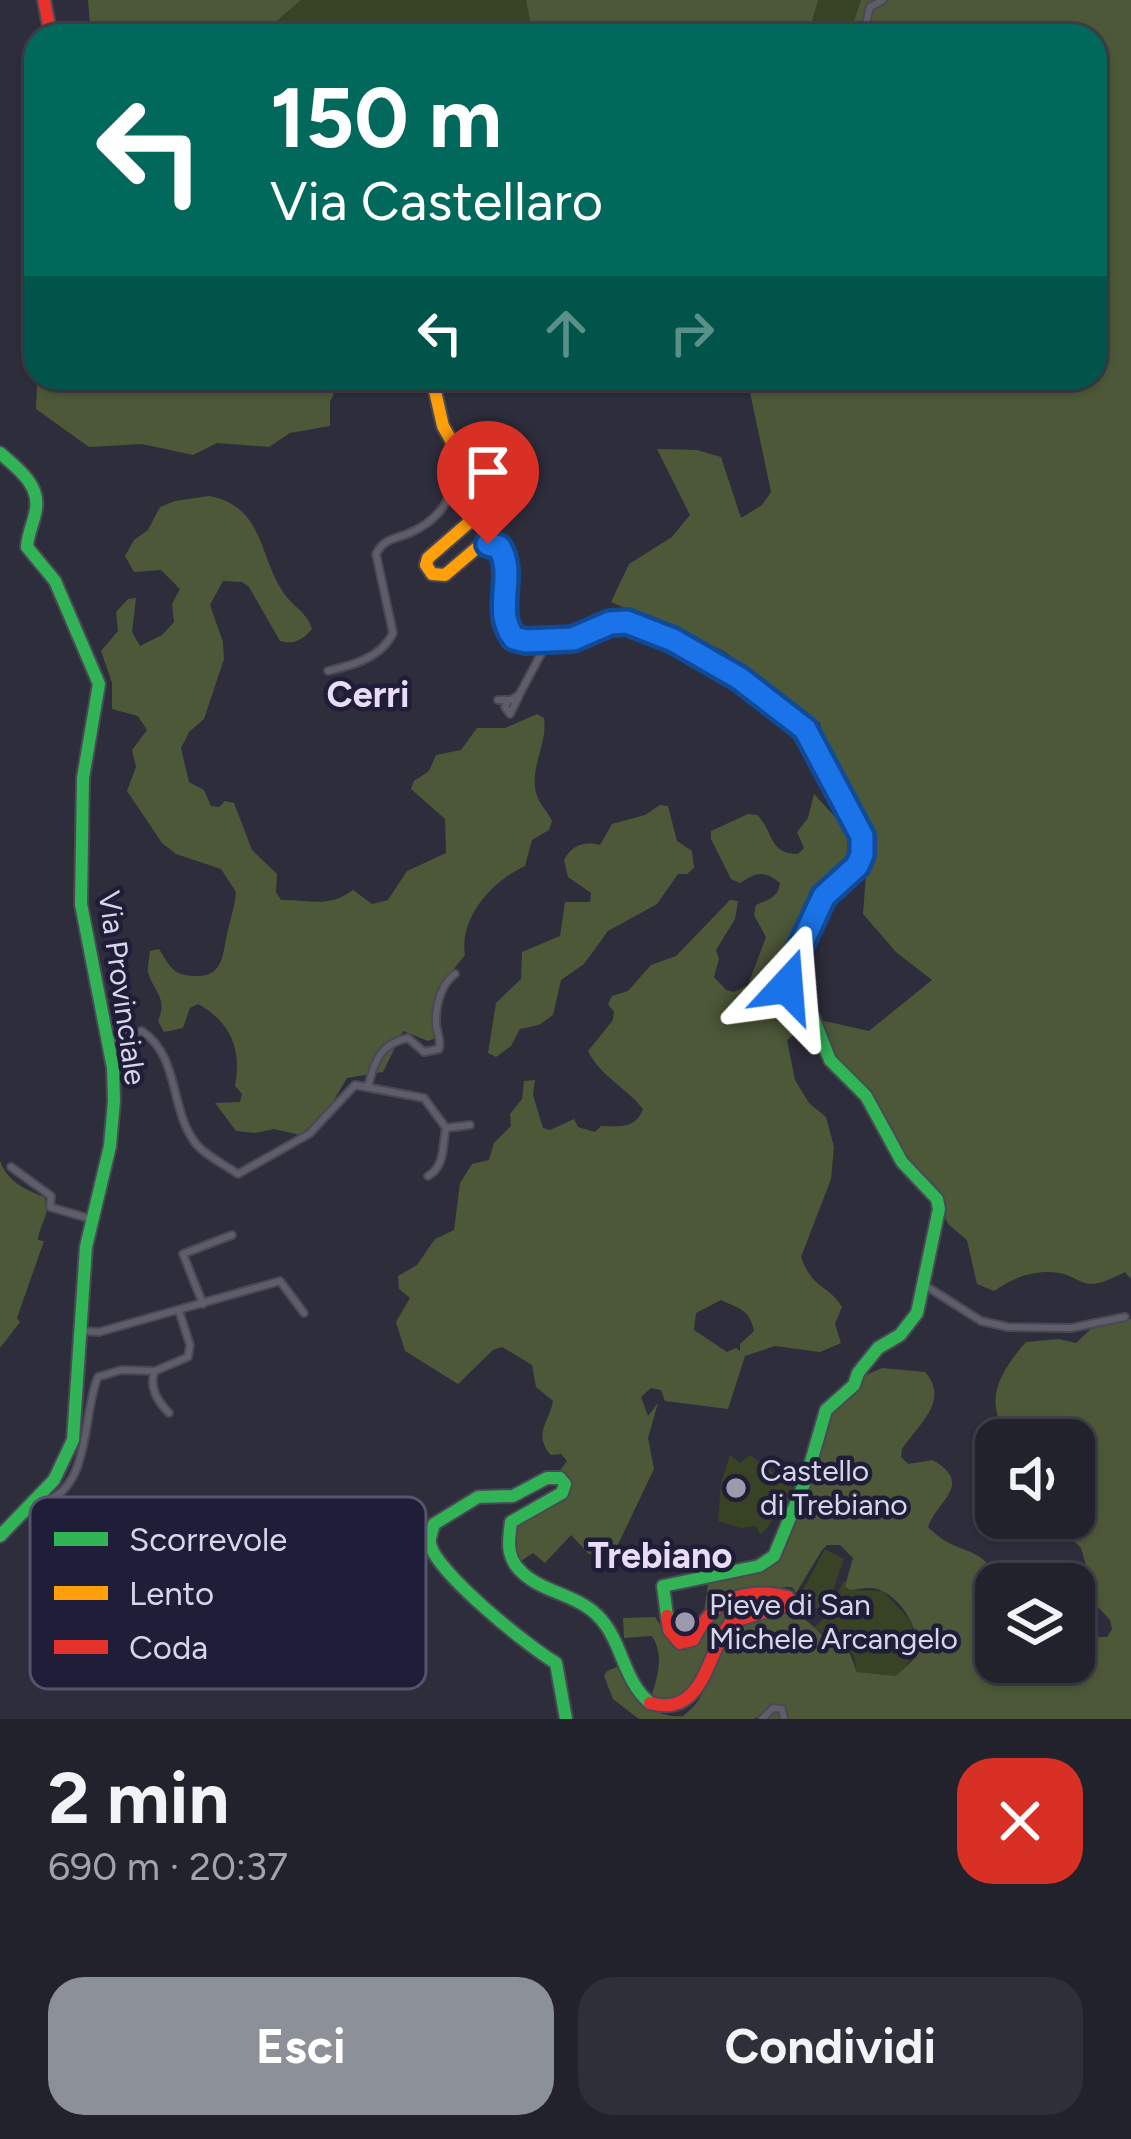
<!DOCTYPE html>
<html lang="it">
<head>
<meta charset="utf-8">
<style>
  body { margin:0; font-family:Figtree,sans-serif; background:#2e2f39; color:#f1f3f6; height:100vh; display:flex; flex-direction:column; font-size:45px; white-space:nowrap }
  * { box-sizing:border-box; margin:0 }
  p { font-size:39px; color:#a2a4aa }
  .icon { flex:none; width:66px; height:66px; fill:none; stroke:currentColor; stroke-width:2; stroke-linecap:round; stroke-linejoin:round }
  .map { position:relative; height:1719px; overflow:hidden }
  .details { display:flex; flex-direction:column; background:#22222d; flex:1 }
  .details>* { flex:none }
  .hud { position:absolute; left:24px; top:24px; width:1083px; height:366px; border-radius:36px; box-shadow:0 3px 9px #0004,0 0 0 3px #3f3f49; background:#00695c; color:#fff; overflow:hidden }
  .fabs { position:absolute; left:975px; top:1419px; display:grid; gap:24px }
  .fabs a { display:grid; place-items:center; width:120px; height:120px; border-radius:24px; background:#22222d; box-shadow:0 3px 9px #0004,0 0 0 3px #3f3f49; font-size:60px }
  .pin { position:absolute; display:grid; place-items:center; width:102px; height:102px; color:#fff; margin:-123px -51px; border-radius:50% 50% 50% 0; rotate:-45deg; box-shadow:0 0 12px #0007 }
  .pin .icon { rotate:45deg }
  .me { position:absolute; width:132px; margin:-66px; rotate:19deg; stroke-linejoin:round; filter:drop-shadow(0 0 9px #0008) }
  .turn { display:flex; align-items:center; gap:42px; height:252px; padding:0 48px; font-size:54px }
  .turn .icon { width:156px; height:156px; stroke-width:2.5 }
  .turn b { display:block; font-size:84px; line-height:102px }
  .lanes { display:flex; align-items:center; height:114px; padding:0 48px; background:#0003; justify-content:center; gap:60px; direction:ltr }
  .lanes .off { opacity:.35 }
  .round { display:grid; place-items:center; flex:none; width:126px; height:126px; border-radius:36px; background:#2e2f39 }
  .overview { display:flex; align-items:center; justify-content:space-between; height:204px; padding:0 48px }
  h1 { font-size:72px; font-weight:700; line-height:90px }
  .primary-button { display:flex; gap:24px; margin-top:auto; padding:24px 48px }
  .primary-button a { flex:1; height:138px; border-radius:36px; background:#8c9099; color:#fff; font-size:48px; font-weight:700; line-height:138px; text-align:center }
  .primary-button a+a { background:#2e2f39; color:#f1f3f6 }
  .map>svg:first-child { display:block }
  .green { fill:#384326 }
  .forest { fill:#4d5839; fill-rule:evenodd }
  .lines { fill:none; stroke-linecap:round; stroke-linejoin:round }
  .street-casing { stroke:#494956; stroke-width:10 }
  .fast-casing { stroke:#494956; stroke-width:16 }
  .slow-casing { stroke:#494956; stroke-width:16 }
  .jam-casing { stroke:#494956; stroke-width:16 }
  .street { stroke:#5e5d69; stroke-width:6 }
  .fast { stroke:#30b455; stroke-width:12 }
  .slow { stroke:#ff9f0a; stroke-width:12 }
  .jam { stroke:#e5322d; stroke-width:12 }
  .route-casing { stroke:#114b97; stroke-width:30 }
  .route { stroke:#1a73e8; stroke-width:21 }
  .poi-dot { fill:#9b9bac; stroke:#1f1d38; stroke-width:4.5 }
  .labels { text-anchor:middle; stroke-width:9; stroke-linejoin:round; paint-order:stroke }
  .street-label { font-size:30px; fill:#d5d6e8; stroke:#1f1d38 }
  .poi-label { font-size:30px; fill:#d5d6e8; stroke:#1f1d38; text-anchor:start }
  .quarter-label { font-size:36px; font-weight:bold; fill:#e8dcf8; stroke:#1f1d38 }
  .key { fill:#1f1d38; stroke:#56546d; stroke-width:3 }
  .key-label { font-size:33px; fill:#d5d6e8 }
</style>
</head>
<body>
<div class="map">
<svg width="1131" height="1719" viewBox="0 0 1131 1719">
  <rect width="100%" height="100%" fill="#2e2d3c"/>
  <path class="green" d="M301,0h225l7,36h-274z
    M818,0h43l-12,36h-41z
    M730,1455l10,8 10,-8 43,32 -1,21 -5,-8c-14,9 -13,26 -27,34l-4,-8 -15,2 -23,-7 3,-38z
    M825,1549l19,10 -19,54 -27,-14z
    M844,1580l6,10 33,1 27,29 8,31 -21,25 -40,-4 -4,-18 -9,-13 -16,-4 -14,-10 13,-11z"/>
  <path class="forest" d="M88,0h213l-42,36h-168z
    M526,0h292l-10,36h-275z
    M861,0h270v1279l-6,-7c-49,26 -39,1 -76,0 -22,0 -37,7 -55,19l-17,-7 -10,-44 -19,-16 -8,-18 -107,-147 -13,-39 49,11 63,-51 -36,-28 -33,-38 5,-66 -43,-101 -5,-24 -96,-72 -113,-49 18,-38 43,-27 18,-22 -33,-66 40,1 24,7 20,61 21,-13 9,-13 -24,-114h348v-342h-246z
    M36,338v40h286l14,11 -6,13v24l-40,7 -21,14 -52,-4 -24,12 -51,-11 -53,3 -53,-38 1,-24 -11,-35z
    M209,496c55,10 50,61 74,96 9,14 25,21 29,37 -9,11 -19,16 -32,12l-31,-54 -7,-5 -19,-1 -13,24 13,37 1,17 -20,60 -15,13 -8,16 8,34 15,8 7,16 8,1 6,-6 9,2 18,47 25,24 -1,18 5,8c27,-1 47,9 72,-10l19,14 16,-4 19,-29 39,-18 -1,-34 -34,-30 3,-8 15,-10 7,-16 25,-5 16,-22h28l32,-14 7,4c4,27 -16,51 -7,78 4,10 11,16 15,25l-3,9 -17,10 -7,26c-33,15 -66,52 -60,89l-23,29 -6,54 -8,3 -25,-10 -20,41 -36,6 -19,32 -28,25 -26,-6 -19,4 -19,-2 -21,-28 25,-1 2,-8 -7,-8c7,-36 -4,-64 -37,-82l-8,4 -7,20 -19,4 -6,-11c10,-24 -4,-28 -10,-49 -1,-3 2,-18 2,-21l9,-2c11,17 13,26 35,27 31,2 28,-23 34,-46 3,-13 7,-25 8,-38l-15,-23 -45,-15 -14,-11 -35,-52 9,-24 -4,-17 15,-20 -9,-14 -26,-7v-26l-11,-32 17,-20 -2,-19 12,-13 8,-1 -4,34 8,14 22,-11 12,-13 -2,-18 8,-15 -19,-19 -27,2 -9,-16 9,-16 14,-10 12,-23 15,-6z
    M814,794l37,40 6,16 -8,16 -30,25 -39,88 6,18 27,32v6h-20l-6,5 8,40 14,23 17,14 8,30 -3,32 -30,78c11,32 28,28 41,50l-7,17 6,19 -21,9 -45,-6 -30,10 -17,53 -63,-8 -4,-11 -10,-2 -10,9 7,19 10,-13 -10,35 6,31 -42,88 -23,-3 -18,-19 -26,28 -12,-10 -12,8 -6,-14 1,-22 50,-34 -7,-19 8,-11 -6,-7 -10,1c-19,-21 -1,-34 2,-54l-17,-14 -4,-22 -30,-18 -9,3 -35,34 -53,-33 -9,-29 14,-24 -11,-9 -1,-13 19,-11 18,-26 19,-9 6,-47 12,-19 17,-4 5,-17 17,-17 -1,-12 12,-15 2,-18 11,-1 -2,15 10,33 7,2 24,-11 4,8 17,5 6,-6c18,0 34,4 42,-17 -16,-21 -42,-32 -55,-58l25,-31 1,-8 -6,-8 4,-8 16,-5 23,-26 25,-9 54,-56 8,1 -3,18 -19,31 3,9 -5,18 12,13 8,2 14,-7 18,-48 -12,-22 2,-10c13,-6 22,-7 24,-22 -16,-13 -23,-11 -40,0l-9,-4 -20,-40v-8l37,-17 9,1c17,16 11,39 41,39l6,-6 -7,-16 11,-14zM721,1300c18,9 29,9 33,31l-14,13v7l-4,-3 -9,4 -33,-22 2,-17z
    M660,805l8,1 9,35 15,10 2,17 -7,6h-9l-21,30 -49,27 -24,33 -23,16 -8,35 -14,10 -19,4 -9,17 -15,11 -8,-4 8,-50 25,-24 1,-27 38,-16 5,-34h25l1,-9 -23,-16 -4,-17c8,-15 20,-19 36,-15l12,-21 33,-9z
    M0,1161c8,21 24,28 44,36 8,18 -5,26 -6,43l6,1 -27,77 3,4 -20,26z
    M1131,1319v400h-362l-8,-4 -7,4h-115l-26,-20 -9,-23 3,-5 10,-4c19,25 31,52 66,49 34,-24 25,-67 49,-88 10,-9 22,-9 35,-11 23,-6 32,-5 49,12 26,26 24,-6 41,43l39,4 20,-19c6,-24 -12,-57 -36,-67 -9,-4 -20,-1 -30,0l-5,-4 8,-28 -13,-13h-13l-5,5 -26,43 -4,-6h-7l-81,25 5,-34 62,-13 15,-17 41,-127 17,-28 17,-16 21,-9 43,4c25,28 -6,52 -23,77l-1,8 7,7 25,-4c41,25 5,39 -5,67 33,33 50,12 73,57h-5v78h78v-25h33l5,-8 -2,-9 -12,-13 -17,-59c-11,-14 -27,-12 -34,-29l27,-1v-78h-61c-33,-35 -14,-67 13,-98l33,-3 17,4 15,-14z
    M772,1596l9,1 2,5c-17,4 -40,6 -54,17 -28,21 -20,70 -55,85l-22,-9c6,-21 12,-40 0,-59l-28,2 -1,-20 32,-1 15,23 18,6 35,-39z"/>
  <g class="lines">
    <g class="street-casing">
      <path id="street" d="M863,36l7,-29 13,-7
        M328,671c25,-6 53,-13 65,-38l-17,-79c7,-14 17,-15 31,-20 35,-14 48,-39 51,-75
        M498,700h13l8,-5 29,-54
        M508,701l-3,6 5,7 8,-16
        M107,1041l35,-10c39,27 27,80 55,114 11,12 28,20 41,29l71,-40 46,-49 69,13 22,30 24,-3
        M368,1087c6,-26 13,-44 40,-49l16,14 15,-3c3,-12 -4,-17 -3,-29 0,-17 6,-37 19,-46
        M11,1167l40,29 -1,11 41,12
        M428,1176c18,-10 14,-32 18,-48
        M926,1286l55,35 27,6 63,1 54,-11
        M203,1304l-20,-50 49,-19
        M82,1331l17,1 181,-51 24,32
        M169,1413c-11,-11 -21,-27 -14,-42l33,-14 2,-12 -11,-34
        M38,1498l4,4c50,-12 40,-90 56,-125l23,-7 34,1
        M762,1719l11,-11 9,1 2,10"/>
    </g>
    <g class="fast-casing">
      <path id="fast" d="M0,453c16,14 40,31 36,56 -2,13 -8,24 -9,38l28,34 44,103 -16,94 -2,126 32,164 1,33 -4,45 -24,101 -13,193 -19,40 -54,56
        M667,1616l-4,-30 96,-20 15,-10 32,-77 20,-69 28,-25 4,-12 20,-25 22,-13 17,-22 22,-104 -2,-10 -35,-37 -36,-66 -36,-36 -17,-43 -23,-27
        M566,1719l-10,-56c-26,-15 -122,-92 -126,-120 -1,-4 3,-15 4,-19l44,-27 35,-1 34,-18h13l5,6 -3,9 -51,29c-2,17 -5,31 6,45 20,25 58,26 80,48 26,25 25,65 53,88"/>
    </g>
    <g class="slow-casing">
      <path id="slow" d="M432,378l11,48 33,59 4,15 -7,19 -45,39 -2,7 6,9 13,1 34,-29 14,-2 12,13 -2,61 11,19 12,5 47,-3 37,-16 17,-1 67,30"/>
    </g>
    <g class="jam-casing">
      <path id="jam" d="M44,0l7,36
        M694,652l45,26 66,51 57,108 -5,29 -33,30 -37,79 3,15
        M650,1703c55,16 57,-53 81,-81l53,-16 4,-9c-45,-11 -75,3 -95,43l-13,3 -11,-13 -2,-14"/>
    </g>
    <use href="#street" class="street"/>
    <use href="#fast" class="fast"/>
    <use href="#slow" class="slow"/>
    <use href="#jam" class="jam"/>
  </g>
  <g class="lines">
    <g class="route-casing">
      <path id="route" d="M488,544l11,3c18,28 -7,63 15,91l12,3 47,-2 37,-16 17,-1 46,18 66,38 66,51 57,107v19l-5,11 -33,30 -37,79v11"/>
    </g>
    <use href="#route" class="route"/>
  </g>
  <g class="poi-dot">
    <circle cx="736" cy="1488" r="12"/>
    <circle cx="685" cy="1622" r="12"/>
  </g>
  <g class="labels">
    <g class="street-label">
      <text transform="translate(122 988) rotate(82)" y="10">Via Provinciale</text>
    </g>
    <g class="poi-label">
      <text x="760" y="1481">Castello<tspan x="760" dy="34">di Trebiano</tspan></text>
      <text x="709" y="1615">Pieve di San<tspan x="709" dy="34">Michele Arcangelo</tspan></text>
    </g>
    <g class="quarter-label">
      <text x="368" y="707">Cerri</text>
      <text x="660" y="1568">Trebiano</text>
    </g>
  </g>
  <rect x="30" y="1497" width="396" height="192" rx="18" class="key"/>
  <rect x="54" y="1532" width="54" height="14" fill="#30b455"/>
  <rect x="54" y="1586" width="54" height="14" fill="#ff9f0a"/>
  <rect x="54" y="1640" width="54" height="14" fill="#e5322d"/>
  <g class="key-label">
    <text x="129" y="1551">Scorrevole</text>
    <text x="129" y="1605">Lento</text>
    <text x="129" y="1659">Coda</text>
  </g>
</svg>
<div class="fabs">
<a><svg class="icon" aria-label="sound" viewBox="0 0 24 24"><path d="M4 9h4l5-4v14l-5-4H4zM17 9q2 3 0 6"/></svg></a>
<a><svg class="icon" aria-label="layers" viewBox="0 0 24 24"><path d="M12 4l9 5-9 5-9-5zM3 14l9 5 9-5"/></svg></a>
</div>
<div class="pin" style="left:488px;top:544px;background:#d93025"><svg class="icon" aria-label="arrive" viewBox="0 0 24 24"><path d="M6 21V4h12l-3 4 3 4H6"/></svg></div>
<svg class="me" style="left:787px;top:986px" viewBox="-20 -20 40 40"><path d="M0-17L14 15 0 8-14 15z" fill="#1a73e8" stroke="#fff" stroke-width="4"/></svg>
<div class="hud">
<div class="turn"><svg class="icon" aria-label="left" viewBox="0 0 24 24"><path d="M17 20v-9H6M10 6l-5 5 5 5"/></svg><div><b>150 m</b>Via Castellaro</div></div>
<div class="lanes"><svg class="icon" aria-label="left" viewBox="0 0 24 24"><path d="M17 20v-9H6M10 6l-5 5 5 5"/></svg><svg class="icon off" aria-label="ahead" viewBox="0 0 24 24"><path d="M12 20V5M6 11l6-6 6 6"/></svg><svg class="icon off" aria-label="right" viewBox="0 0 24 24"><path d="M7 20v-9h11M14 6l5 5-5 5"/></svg></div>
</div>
</div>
<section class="details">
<div class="overview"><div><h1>2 min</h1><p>690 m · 20:37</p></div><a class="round" style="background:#d93025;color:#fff"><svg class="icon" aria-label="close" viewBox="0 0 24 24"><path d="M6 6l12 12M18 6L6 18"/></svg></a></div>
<div class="primary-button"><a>Esci</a><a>Condividi</a></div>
</section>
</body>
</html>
